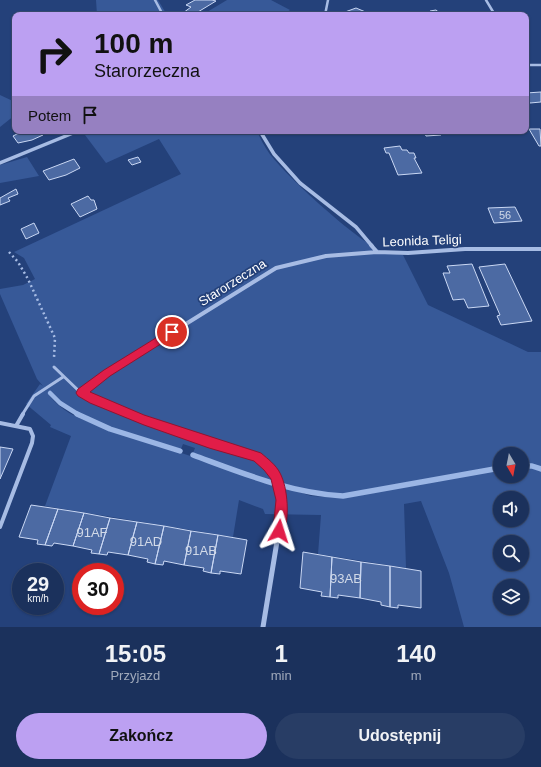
<!DOCTYPE html>
<html lang="pl">
<head>
<meta charset="utf-8">
<style>
  body { margin:0; font-family:Arial,sans-serif; background:#283d65; color:#f1f3f6; height:100vh; display:flex; flex-direction:column; font-size:15px; white-space:nowrap }
  * { box-sizing:border-box; margin:0 }
  p { font-size:13px; color:#a0a9bb }
  .icon { flex:none; width:22px; height:22px; fill:none; stroke:currentColor; stroke-width:2; stroke-linecap:round; stroke-linejoin:round }
  .map { position:relative; height:627px; overflow:hidden }
  .panel { display:flex; flex-direction:column; background:#1b315c; flex:1 }
  .panel>* { flex:none }
  .banner { position:absolute; left:12px; top:12px; width:517px; height:122px; border-radius:8px; box-shadow:0 1px 3px #0004,0 0 0 1px #394c72; background:#bca0f2; color:#111; overflow:hidden }
  .needle { width:26px; rotate:170deg }
  .controls { position:absolute; left:493px; top:447px; display:grid; gap:8px }
  .controls a { display:grid; place-items:center; width:36px; height:36px; border-radius:50%; background:#1b315c; box-shadow:0 1px 3px #0004,0 0 0 1px #394c72; font-size:20px }
  .speed { position:absolute; left:12px; top:563px; display:flex; gap:8px; font-size:20px; font-weight:700; text-align:center }
  .speed>* { display:grid; place-content:center; width:52px; height:52px; border-radius:50%; background:#1b315c; box-shadow:0 1px 3px #0004,0 0 0 1px #394c72; line-height:1 }
  .speed small { font-size:10px; font-weight:400 }
  .speed .limit { border:6px solid #d22; background:#fff; color:#111 }
  .pin { position:absolute; display:grid; place-items:center; width:34px; height:34px; color:#fff; margin:-17px; border:2px solid #fff; border-radius:50%; box-shadow:0 1px 4px #0007 }
  .me { position:absolute; width:44px; margin:-22px; rotate:6deg; stroke-linejoin:round; filter:drop-shadow(0 0 3px #0008) }
  .turn { display:flex; align-items:center; gap:14px; height:84px; padding:0 16px; font-size:18px }
  .turn .icon { width:52px; height:52px; stroke-width:2.5 }
  .turn b { display:block; font-size:28px; line-height:34px }
  .then { display:flex; align-items:center; height:38px; padding:0 16px; background:#0003; gap:8px; font-size:15px }
  .eta { display:flex; justify-content:space-evenly; align-items:center; height:68px; text-align:center }
  .eta b { font-size:24px; font-weight:600; line-height:28px }
  .cta { display:flex; gap:8px; margin-top:auto; padding:8px 16px }
  .cta a { flex:1; height:46px; border-radius:24px; background:#bca0f2; color:#111; font-size:16px; font-weight:600; line-height:46px; text-align:center }
  .cta a+a { background:#283d65; color:#f1f3f6 }
  .map>svg:first-child { display:block }
  .green { fill:#375998; fill-rule:evenodd }
  .lines { fill:none; stroke-linecap:round; stroke-linejoin:round }
  .stream-far1 { stroke:#9bb6e5; stroke-width:4.5 }
  .stream { stroke:#9bb6e5; stroke-width:5.5 }
  .building { fill:#4c6aa3; stroke:#cad8f4 }
  .path { stroke:#a7bce4; stroke-width:2.5; stroke-dasharray:2 3; stroke-linecap:butt }
  .service-far1 { stroke:#a7bce4; stroke-width:3 }
  .service { stroke:#a7bce4; stroke-width:4 }
  .minor-far3 { stroke:#a7bce4; stroke-width:2.5 }
  .minor-far2 { stroke:#a7bce4; stroke-width:3.5 }
  .minor-far1 { stroke:#a7bce4; stroke-width:4 }
  .minor { stroke:#a7bce4; stroke-width:5 }
  .route { fill:#e11d48; stroke:#92132f }
  .labels { text-anchor:middle; stroke-width:3.5; stroke-linejoin:round; paint-order:stroke }
  .number-label { font-size:11px; fill:#d2dae8 }
  .street-label { font-size:13px; fill:#fff; stroke:#24417a }
  .near-number-label { font-size:13px; fill:#d2dae8 }
</style>
</head>
<body>
<div class="map">
<svg width="541" height="627" viewBox="0 0 541 627">
  <rect width="100%" height="100%" fill="#24417a"/>
  <path class="green" d="M96,0h62l9,15h-70z
    M227,0h44l19,10 -7,5h-81z
    M0,95l15,7v13l-15,12z
    M82,131h175c3,7 7,15 12,22 16,22 88,88 113,98 7,2 15,3 21,4l25,50 100,47h13v114l-11,-2h-8v-10h-22v12l-158,28c-51,0 -101,-24 -149,-41l2,-5 -12,-4 -2,5c-32,-10 -112,-30 -129,-56l-3,2c12,16 27,22 45,29l217,72 33,2 156,-28v6h22v-7l10,-1 9,3v156h-77l-15,-54 -28,-72 -17,3 2,64 -88,-14 3,-39 -56,-1 -2,-5 -24,-9 -6,37 -188,-31 26,-70 -21,-9 1,-2 -25,-21 14,-20 3,2 -6,-7 -37,-85v-5l23,-4 12,-6 -11,-21 -10,-6 167,-78 -22,-35 -53,24zM500,498h22v22h-22zM500,542h22v22h-22zM500,586h22v22h-22z
    M27,157l12,19 -39,7v-18z"/>
  <g class="lines">
    <path class="stream-far1" d="M50,393l10,10 19,12"/>
    <path class="stream" d="M77,414l33,15 70,22
      M193,455c49,18 97,38 150,41l157,-28
      M522,466h10l9,3"/>
  </g>
  <path class="building" d="M195,0h17l4,1 -23,14 -10,-2 8,-6 -5,-2z
    M356,8l12,5 -3,2h-13l-7,-3z
    M436,10l6,5 -17,-1 7,-1 -2,-2z
    M541,92v10l-11,1 -4,-7v-3z
    M529,129h11l1,17h-2z
    M23,131h18l2,4 -11,5 -14,3 -5,-7z
    M424,131h15l2,4 -15,1z
    M400,146l2,4h5l2,3h5l2,5h-2l8,15 -24,2 -9,-22h-3l-2,-5z
    M138,157l3,5 -9,3 -4,-5z
    M74,159l6,9 -14,7 -17,5 -6,-9z
    M16,189l2,5 -10,4 2,3 -10,4v-7z
    M88,196l3,4h3l3,9 -17,8 -9,-13z
    M515,207l7,14 -28,2 -6,-15z
    M34,223l5,10 -13,6 -5,-10z
    M472,264l17,42 -21,2 -4,-9 -11,1 -10,-27h7l-3,-7z
    M505,264l27,57 -31,4 -4,-9 3,-1 -21,-48z
    M0,447l13,2 -13,30z
    M31,505l27,4 -13,36 -8,-1 1,-4 -19,-3z
    M58,509l26,4 -11,33 -19,-3 -2,3 -7,-1z
    M84,513l26,5 -11,36 -8,-1 1,-3 -19,-4z
    M110,518l27,4 -9,33 -20,-3 -1,3 -8,-1z
    M137,522l27,4 -9,38 -8,-2 1,-3 -20,-4z
    M164,526l27,5 -7,34 -20,-4 -1,4 -8,-1z
    M191,531l27,4 -7,38 -8,-2 1,-3 -20,-3z
    M218,535l29,5 -6,34 -21,-3v3l-9,-1z
    M303,552l29,5 -2,40 -9,-1 1,-4 -22,-4z
    M332,557l29,5 -1,36 -22,-3v3l-8,-1z
    M361,562l29,4v41l-9,-2v-3l-21,-4z
    M390,566l31,5v37l-23,-3v3l-8,-1z"/>
  <g class="lines">
    <path class="path" d="M9,252l9,10 10,17 27,59 -1,20"/>
    <path class="service-far1" d="M54,367l27,26
      M22,415l12,-19 29,-19"/>
    <path class="service" d="M0,423l30,6 3,7 -1,7 -32,84
      M16,426l7,-12"/>
    <path class="minor-far3" d="M155,0l8,15
      M486,0l9,15
      M325,15l3,-15
      M526,65h15"/>
    <path class="minor-far2" d="M260,131l14,23 26,29 56,44 16,19
      M0,163l78,-32"/>
    <path class="minor-far1" d="M371,245l6,7 31,1 57,-4h76
      M128,415l-47,-22 26,-20 169,-105 50,-12 51,-4"/>
    <path class="minor" d="M125,414l83,29 39,10 16,8 9,10 8,17 1,29 -18,110"/>
  </g>
  <path class="route" d="M172,328l5,4 -2,3 -65,41 -20,16 54,23 117,38c7,6 15,12 19,20 8,15 10,46 3,62l-4,2 -4,-2 -2,-4 3,-31 -5,-21 -7,-9 -10,-9 -45,-13 -65,-23 -54,-22 -12,-7 -2,-3 2,-4 26,-19z"/>
  <g class="labels">
    <g class="number-label">
      <text x="505" y="219">56</text>
    </g>
    <g class="street-label">
      <text transform="translate(422 240) rotate(-2)" y="5">Leonida Teligi</text>
      <text transform="translate(232 282) rotate(-32)" y="5">Starorzeczna</text>
    </g>
    <g class="near-number-label">
      <text x="92" y="537">91AF</text>
      <text x="146" y="546">91AD</text>
      <text x="201" y="555">91AB</text>
      <text x="346" y="583">93AB</text>
    </g>
  </g>
</svg>
<div class="controls">
<a><svg class="needle" viewBox="-14 -14 28 28"><path d="M0-13l5 13h-10z" fill="#e53935"/><path d="M0 13l5-13h-10z" fill="#a0a9bb"/></svg></a>
<a><svg class="icon" aria-label="sound" viewBox="0 0 24 24"><path d="M4 9h4l5-4v14l-5-4H4zM17 9q2 3 0 6"/></svg></a>
<a><svg class="icon" aria-label="search" viewBox="0 0 24 24"><circle cx="10" cy="10" r="6"/><path d="M15 15l6 6"/></svg></a>
<a><svg class="icon" aria-label="layers" viewBox="0 0 24 24"><path d="M12 4l9 5-9 5-9-5zM3 14l9 5 9-5"/></svg></a>
</div>
<div class="speed"><div>29<small>km/h</small></div><div class="limit">30</div></div>
<div class="pin" style="left:172px;top:332px;background:#d93025"><svg class="icon" aria-label="arrive" viewBox="0 0 24 24"><path d="M6 21V4h12l-3 4 3 4H6"/></svg></div>
<svg class="me" style="left:279px;top:531px" viewBox="-20 -20 40 40"><path d="M0-17L14 15 0 8-14 15z" fill="#e11d48" stroke="#fff" stroke-width="4"/></svg>
<div class="banner">
<div class="turn"><svg class="icon" aria-label="right" viewBox="0 0 24 24"><path d="M7 20v-9h11M14 6l5 5-5 5"/></svg><div><b>100 m</b>Starorzeczna</div></div>
<div class="then">Potem<svg class="icon" aria-label="arrive" viewBox="0 0 24 24"><path d="M6 21V4h12l-3 4 3 4H6"/></svg></div>
</div>
</div>
<section class="panel">
<div class="eta">
<div><b>15:05</b><p>Przyjazd</p></div>
<div><b>1</b><p>min</p></div>
<div><b>140</b><p>m</p></div>
</div>
<div class="cta"><a>Zakończ</a><a>Udostępnij</a></div>
</section>
</body>
</html>
